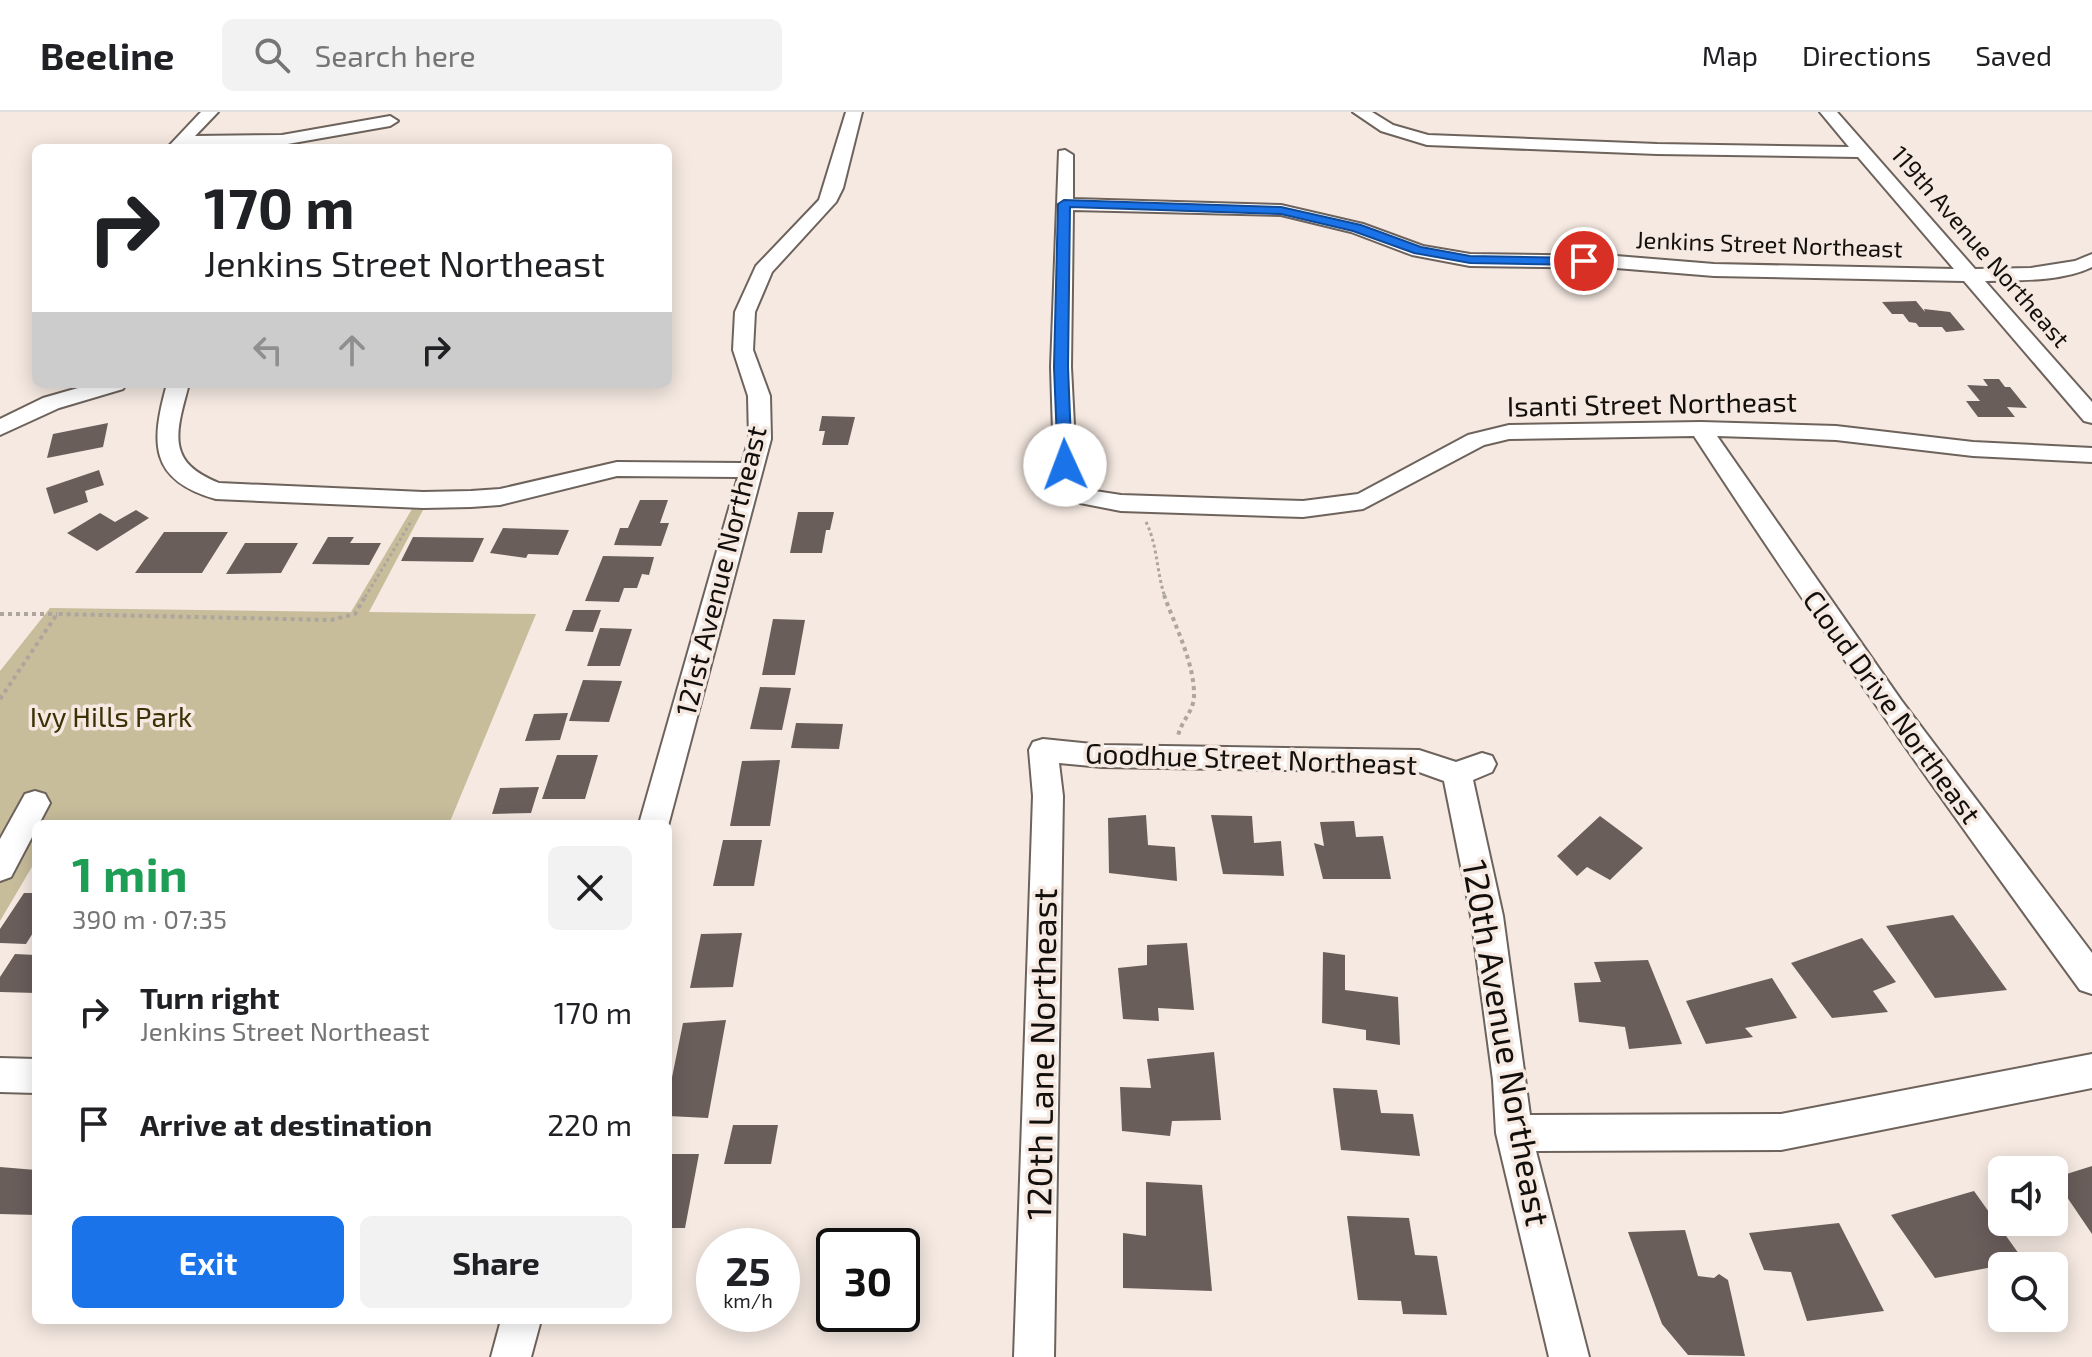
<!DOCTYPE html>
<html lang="en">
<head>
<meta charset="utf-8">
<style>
  body { margin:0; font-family:"Exo 2",sans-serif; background:#f2f2f2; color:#202124; height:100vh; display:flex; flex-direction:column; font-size:30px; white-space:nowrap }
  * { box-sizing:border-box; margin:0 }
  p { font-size:26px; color:#757577 }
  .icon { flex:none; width:44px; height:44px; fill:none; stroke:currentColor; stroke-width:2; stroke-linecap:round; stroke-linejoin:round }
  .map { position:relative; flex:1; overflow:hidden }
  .sheet { position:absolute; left:32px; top:708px; width:640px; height:504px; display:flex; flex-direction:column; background:#fff; border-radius:12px; box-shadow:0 4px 20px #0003 }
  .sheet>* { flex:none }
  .top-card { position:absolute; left:32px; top:32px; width:640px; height:244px; border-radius:12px; box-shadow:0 4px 20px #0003; background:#fff; color:#202124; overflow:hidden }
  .controls { position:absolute; left:1988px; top:1044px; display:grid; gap:16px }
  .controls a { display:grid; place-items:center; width:80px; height:80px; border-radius:12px; background:#fff; box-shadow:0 4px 20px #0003; font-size:40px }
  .speed { position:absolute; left:696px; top:1116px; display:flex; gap:16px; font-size:40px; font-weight:700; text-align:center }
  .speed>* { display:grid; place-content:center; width:104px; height:104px; border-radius:50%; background:#fff; box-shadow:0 4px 20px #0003; line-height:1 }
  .speed small { font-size:20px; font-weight:400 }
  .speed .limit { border:4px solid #111; border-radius:12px; background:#fff; color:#111 }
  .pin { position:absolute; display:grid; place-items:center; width:68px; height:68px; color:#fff; margin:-34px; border:4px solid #fff; border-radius:50%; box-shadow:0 2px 8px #0007 }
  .me { position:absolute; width:88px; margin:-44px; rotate:358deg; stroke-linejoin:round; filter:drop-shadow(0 0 6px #0008) }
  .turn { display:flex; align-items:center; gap:28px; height:168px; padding:0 40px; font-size:36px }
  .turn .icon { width:104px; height:104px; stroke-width:2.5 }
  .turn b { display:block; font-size:56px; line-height:68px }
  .lanes { display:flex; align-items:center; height:76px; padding:0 40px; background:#0003; justify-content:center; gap:40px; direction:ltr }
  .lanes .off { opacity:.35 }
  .round { display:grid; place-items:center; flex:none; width:84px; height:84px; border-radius:12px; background:#f2f2f2 }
  .headline { display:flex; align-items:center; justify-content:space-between; height:136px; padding:0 40px }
  h1 { font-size:48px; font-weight:700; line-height:60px; color:#1e9e55 }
  .cta { display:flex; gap:16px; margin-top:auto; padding:16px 40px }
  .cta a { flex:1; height:92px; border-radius:12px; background:#1a73e8; color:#fff; font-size:32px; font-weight:700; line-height:92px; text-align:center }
  .cta a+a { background:#f2f2f2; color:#202124 }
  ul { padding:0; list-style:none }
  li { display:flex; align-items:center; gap:24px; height:112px; padding:0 40px }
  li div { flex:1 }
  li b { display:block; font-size:30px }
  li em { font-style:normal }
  header { display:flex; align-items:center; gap:48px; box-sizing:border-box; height:112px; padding:0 40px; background:#fff; border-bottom:2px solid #e0e0e0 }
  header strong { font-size:38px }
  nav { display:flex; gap:44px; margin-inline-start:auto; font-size:28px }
  .search { width:560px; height:72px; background:#f2f2f2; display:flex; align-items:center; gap:20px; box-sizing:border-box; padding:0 28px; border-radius:12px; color:#757577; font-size:30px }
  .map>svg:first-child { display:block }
  .green { fill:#c7bd9b }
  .building { fill:#6a5e5b }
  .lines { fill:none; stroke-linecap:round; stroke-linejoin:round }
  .minor-casing { stroke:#6d635c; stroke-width:4 }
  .path-far1 { stroke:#aea59e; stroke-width:3; stroke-dasharray:3 3; stroke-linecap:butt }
  .path { stroke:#aea59e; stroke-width:4; stroke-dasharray:4 4; stroke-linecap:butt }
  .minor { fill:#fff; fill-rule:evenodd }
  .route { fill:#1a73e8; stroke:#114b97; stroke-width:2 }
  .labels { text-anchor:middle; stroke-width:7; stroke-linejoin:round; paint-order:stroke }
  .far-street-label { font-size:24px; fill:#130f0c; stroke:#f5e9e1 }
  .street-label { font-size:28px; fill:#130f0c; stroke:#f5e9e1 }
  .park-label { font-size:28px; fill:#3b3105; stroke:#f5e9e1 }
  .near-street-label { font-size:34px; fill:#130f0c; stroke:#f5e9e1 }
</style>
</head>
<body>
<header>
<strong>Beeline</strong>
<div class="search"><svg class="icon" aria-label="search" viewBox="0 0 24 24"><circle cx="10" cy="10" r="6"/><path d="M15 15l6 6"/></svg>Search here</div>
<nav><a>Map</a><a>Directions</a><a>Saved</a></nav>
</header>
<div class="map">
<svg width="2092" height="1245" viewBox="0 0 2092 1245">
  <rect width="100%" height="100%" fill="#f5e9e1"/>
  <path class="green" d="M412,397l11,1 -54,102 167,2 -87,210h-413v36l-36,61v-250l50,-63 301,4z"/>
  <path class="building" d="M1916,189l9,11 -1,-3 26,3 15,18 -19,2 -4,-5h-23l-3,-4 -7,-1 -6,-8h-11l-10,-12z
    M1983,267h16l6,8h5l17,21 -20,-1 8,10h-37l-12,-16h14l-13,-16 21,1z
    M822,304l33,1 -7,28h-26l3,-14h-6z
    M108,311l-5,24 -56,11 6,-24z
    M99,358l5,15 -19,6 3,11 -34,12 -8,-26z
    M640,388h28l-8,23h9l-8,23 -47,-1 6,-17h8z
    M136,398l13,8 -52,33 -30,-18 33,-20 15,9z
    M798,400h36l-4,18h-4l-4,23h-32z
    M503,416l66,2 -11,25 -30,-1 -2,4 -36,-5z
    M164,420h64l-26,41h-67z
    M328,425h26l-4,6h31l-12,22 -57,-1z
    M413,425l71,1 -11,24 -72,-1z
    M245,431h53l-17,30 -55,1z
    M603,444l51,1 -5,18 -7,-1 -5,14h-13l-5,14 -34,-1z
    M573,498h28l-8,22 -28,-1z
    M773,507l32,1 -10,55h-33z
    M600,516l32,1 -12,37h-33z
    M583,568l39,1 -13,41 -40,-1z
    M760,575l31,1 -9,42 -32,-1z
    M568,601l-8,27 -35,1 9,-27z
    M796,611l47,1 -4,25 -48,-1z
    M557,643h41l-13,44h-43z
    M780,648l-10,66h-40l12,-65z
    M539,675l-8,26 -39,1 8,-26z
    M1146,703l2,30 27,2 2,34 -68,-8 -1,-55z
    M1211,703l41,1 2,27 27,-2 3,35 -61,-2z
    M1600,704l43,32 -33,32 -23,-13 -10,9 -20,-20z
    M1354,709l2,16 27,-1 8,43h-68l-9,-36 10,3 -4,-24z
    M723,728h39l-8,46h-41z
    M24,781h12v35l-10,16 -26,-1v-14z
    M1953,803l54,75 -72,8 -49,-72z
    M742,821l-9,54 -43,1 11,-54z
    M1862,826l34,44 -23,9 15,21 -56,6 -41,-55z
    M1187,831l7,67 -36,-2 1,13 -36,-2 -5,-51 29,-3v-20z
    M1323,840l22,3v35l53,7 2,48 -34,-5v-10l-44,-7z
    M15,842l21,1v38l-36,-1v-15z
    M1648,848l34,84 -53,5 -4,-22 -46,-5 -5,-39 27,-1 -7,-20z
    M1772,866l25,40 -52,10 8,9 -47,7 -20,-43z
    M726,908l-18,98 -40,-2v-19l15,-74z
    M1214,940l7,68 -49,1 -2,15 -48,-5 -2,-44 31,1 -4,-29z
    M1333,976l44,2 4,23 32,1 7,42 -79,-6z
    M733,1013h45l-7,39h-47z
    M668,1042h31l-14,74h-17z
    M2092,1054v68l-38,-56z
    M0,1055l36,3v45l-36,-1z
    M1146,1070l56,3 10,106 -89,-3v-55l23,3z
    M1974,1079l50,70 -89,17 -44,-63z
    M1347,1104l62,2 6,37 22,1 10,59 -44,-1 -2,-13 -43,-1z
    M1839,1111l45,88 -77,10 -16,-49 -27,-2 -15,-37z
    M1685,1118l13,46 16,2 5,-4 9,6 17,76 -57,-1 -26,-31 -34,-92z"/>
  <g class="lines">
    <g class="minor-casing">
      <path id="minor" d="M201,0h17l-23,24 87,-1 108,-19 8,5 -8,5 -108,19 -115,3z
        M846,0h16l-19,76 -7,14 -64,70 -17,40 -2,38 17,46 1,43 -103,387 -29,-2 99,-347 -121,-1 -117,29 -29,2 -48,1 -207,-9c-68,-19 -65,-57 -49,-115h22c-13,48 -24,78 30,99l204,9 48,-1 29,-2 117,-27 125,1 7,-24 -1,-43 -15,-46 2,-38 21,-46 63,-66z
        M1353,0h19l21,13 35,10 229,9 192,3 -29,-35h17l138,157 56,-1 44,-7 17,-7v13c-31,15 -73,13 -107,14l107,121v21l-8,-2 -120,-140 -250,-5 -98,-8 -146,-2 -58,-11 -61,-23 -70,-17 -208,-5 -2,157 5,97 19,27 26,4 182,6 55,-7 110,-59 41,-10 192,-3 135,4 137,16 119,6v14l-119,-6 -137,-16 -119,-4 184,264 191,253v41l-12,-4c-133,-182 -263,-365 -386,-554l-185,3 -25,6 -121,64 -60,8 -182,-6 -41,-8 -26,-38 -3,-98 8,-216 6,-1 8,5v44l208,6 82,19 60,22 47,8 146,2 98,8 240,5 -96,-112 -201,-3 -230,-9 -46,-14z
        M92,272h34l-3,5 -64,19 -59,27v-16l43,-21z
        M1043,627l59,6 317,5 37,12 26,-9 10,3 4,8 -4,8 -19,8 30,136 27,199 251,-1 311,-60v34l-311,62 -245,1 53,206h-40l-53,-224 -3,-53 -22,-164 -27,-135 -25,-9 -317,-5 -43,-4 4,33 -9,561h-40l19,-561 -4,-46 4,-8z
        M35,679l10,3 5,9 -39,74 -11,4v-42l25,-45z
        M0,946l36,1v34l-36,-1z
        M501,1208h40l-10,37h-40z"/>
    </g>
    <path class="path-far1" d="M1146,410c12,24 10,49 19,75
      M365,485l47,-77"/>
    <path class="path" d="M1164,483c11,31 31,69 30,102 -1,16 -14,25 -16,40
      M0,502h57
      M0,587l57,-85 274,6 24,-6 11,-19"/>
    <use href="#minor" class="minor"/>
  </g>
  <path class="route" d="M1064,88l217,7 80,18 60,22 49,9 114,2 6,3 -6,4 -114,-2 -56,-10 -61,-22 -72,-17 -211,-7 -2,160 4,98 -7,4 -7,-4 -4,-98 4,-163z"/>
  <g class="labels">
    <g class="far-street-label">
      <text transform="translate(1769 133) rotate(2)" y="8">Jenkins Street Northeast</text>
      <text transform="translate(1980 135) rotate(49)" y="8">119th Avenue Northeast</text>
    </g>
    <g class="street-label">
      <text transform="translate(1652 292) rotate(-1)" y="10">Isanti Street Northeast</text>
      <text transform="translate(721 459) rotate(-76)" y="10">121st Avenue Northeast</text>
      <text transform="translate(1892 595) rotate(54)" y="10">Cloud Drive Northeast</text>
      <text transform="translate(1251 647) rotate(2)" y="10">Goodhue Street Northeast</text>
    </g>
    <g class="park-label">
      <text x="111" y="615">Ivy Hills Park</text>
    </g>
    <g class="near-street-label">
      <text transform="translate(1506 931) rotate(80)" y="12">120th Avenue Northeast</text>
      <text transform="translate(1042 942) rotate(-89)" y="12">120th Lane Northeast</text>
    </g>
  </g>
</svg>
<div class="controls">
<a><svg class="icon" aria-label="sound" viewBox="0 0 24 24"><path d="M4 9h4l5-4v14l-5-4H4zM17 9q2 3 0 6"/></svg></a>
<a><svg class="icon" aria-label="search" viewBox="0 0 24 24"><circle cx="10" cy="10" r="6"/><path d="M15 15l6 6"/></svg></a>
</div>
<div class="speed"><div>25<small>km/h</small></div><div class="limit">30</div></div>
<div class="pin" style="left:1584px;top:149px;background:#d93025"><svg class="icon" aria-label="arrive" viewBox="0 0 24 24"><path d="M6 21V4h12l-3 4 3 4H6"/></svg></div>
<svg class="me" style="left:1065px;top:353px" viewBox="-20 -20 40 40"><circle r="19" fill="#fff"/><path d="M0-13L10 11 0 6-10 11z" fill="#1a73e8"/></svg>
<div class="top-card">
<div class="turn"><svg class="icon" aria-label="right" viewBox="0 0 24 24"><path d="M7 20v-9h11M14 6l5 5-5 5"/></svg><div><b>170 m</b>Jenkins Street Northeast</div></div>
<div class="lanes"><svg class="icon off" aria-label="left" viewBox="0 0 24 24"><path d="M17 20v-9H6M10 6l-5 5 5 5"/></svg><svg class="icon off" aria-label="ahead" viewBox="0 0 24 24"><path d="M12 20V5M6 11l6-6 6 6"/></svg><svg class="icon" aria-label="right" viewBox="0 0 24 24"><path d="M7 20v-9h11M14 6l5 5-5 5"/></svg></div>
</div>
<section class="sheet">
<div class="headline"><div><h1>1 min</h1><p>390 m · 07:35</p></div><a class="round"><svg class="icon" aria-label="close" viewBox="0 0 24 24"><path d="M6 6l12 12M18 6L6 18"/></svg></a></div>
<ul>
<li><svg class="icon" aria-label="right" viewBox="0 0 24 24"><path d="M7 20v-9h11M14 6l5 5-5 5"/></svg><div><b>Turn right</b><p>Jenkins Street Northeast</p></div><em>170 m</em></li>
<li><svg class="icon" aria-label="arrive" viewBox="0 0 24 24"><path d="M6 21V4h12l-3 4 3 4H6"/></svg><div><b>Arrive at destination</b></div><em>220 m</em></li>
</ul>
<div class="cta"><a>Exit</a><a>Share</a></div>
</section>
</div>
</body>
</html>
